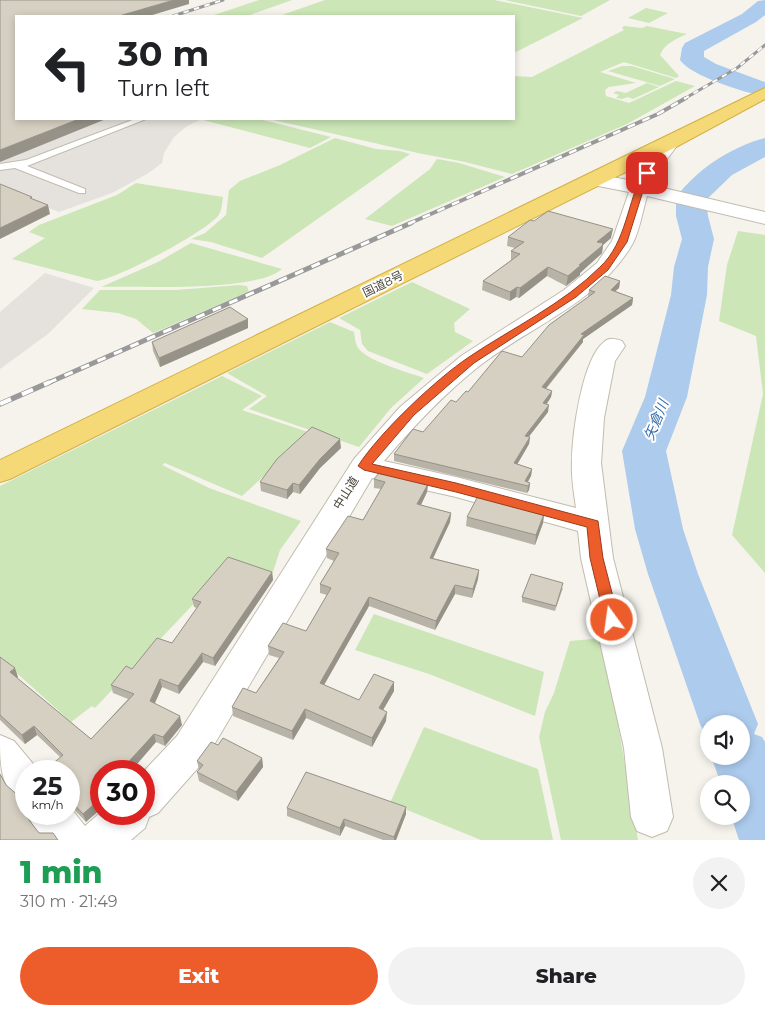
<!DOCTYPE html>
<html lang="en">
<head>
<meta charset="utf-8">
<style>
  body { margin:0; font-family:Montserrat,"Noto Sans JP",sans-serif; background:#f2f2f2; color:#202124; height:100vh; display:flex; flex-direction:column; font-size:19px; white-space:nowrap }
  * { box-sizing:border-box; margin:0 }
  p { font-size:16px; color:#757577 }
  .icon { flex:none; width:28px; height:28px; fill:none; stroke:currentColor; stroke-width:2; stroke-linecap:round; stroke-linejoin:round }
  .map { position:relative; height:840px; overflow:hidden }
  .details { display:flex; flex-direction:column; background:#fff; flex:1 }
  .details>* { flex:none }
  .hud { position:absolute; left:15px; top:15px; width:500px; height:105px; border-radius:0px; box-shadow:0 2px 8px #0003; background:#fff; color:#202124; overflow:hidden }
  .buttons { position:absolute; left:700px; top:715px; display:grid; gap:10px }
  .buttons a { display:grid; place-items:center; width:50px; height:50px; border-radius:50%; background:#fff; box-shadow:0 2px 8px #0003; font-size:25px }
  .speed { position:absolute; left:15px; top:760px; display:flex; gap:10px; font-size:25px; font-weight:700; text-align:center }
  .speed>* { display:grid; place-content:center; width:65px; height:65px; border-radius:50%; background:#fff; box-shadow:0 2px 8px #0003; line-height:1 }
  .speed small { font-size:12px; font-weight:400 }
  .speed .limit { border:8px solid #d22; background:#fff; color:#111 }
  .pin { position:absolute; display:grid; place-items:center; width:42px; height:42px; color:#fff; margin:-21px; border-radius:10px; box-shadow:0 2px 8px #0006 }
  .me { position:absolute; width:55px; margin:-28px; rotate:346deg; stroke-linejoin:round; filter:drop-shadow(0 0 4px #0008) }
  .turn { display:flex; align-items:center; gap:18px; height:105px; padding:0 20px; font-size:22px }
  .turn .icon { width:65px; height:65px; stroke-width:2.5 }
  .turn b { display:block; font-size:35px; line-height:42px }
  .round { display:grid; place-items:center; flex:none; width:52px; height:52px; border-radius:26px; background:#f2f2f2 }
  .overview { display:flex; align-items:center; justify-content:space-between; height:85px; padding:0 20px }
  h1 { font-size:30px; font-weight:800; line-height:38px; color:#1e9e55 }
  .action { display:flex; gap:10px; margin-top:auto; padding:10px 20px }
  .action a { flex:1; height:58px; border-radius:30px; background:#ed5d2b; color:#fff; font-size:20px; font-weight:800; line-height:58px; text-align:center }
  .action a+a { background:#f2f2f2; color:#202124 }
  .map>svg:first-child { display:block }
  .industrial { fill:#e5e2dd }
  .green { fill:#cce6b7 }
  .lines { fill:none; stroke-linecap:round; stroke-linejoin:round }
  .river { fill:#adcbed; fill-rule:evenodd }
  .lane-casing { stroke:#c0bcae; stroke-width:2 }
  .street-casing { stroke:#c0bcae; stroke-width:2 }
  .highway-casing { stroke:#d4b046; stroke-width:2 }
  .lane { fill:#fff; fill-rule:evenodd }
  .street { fill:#fff; fill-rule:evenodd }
  .highway { fill:#f5d976; fill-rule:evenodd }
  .rail-far3-casing { stroke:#999; stroke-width:3 }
  .rail-far2-casing { stroke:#999; stroke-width:4 }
  .rail-far1-casing { stroke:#999; stroke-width:5 }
  .rail-casing { stroke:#999; stroke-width:5.5 }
  .rail-far3 { stroke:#fff; stroke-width:2; stroke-dasharray:5.5; stroke-linecap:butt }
  .rail-far2 { stroke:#fff; stroke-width:2.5; stroke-dasharray:8; stroke-linecap:butt }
  .rail-far1 { stroke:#fff; stroke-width:3; stroke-dasharray:9; stroke-linecap:butt }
  .rail { stroke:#fff; stroke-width:4; stroke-dasharray:12; stroke-linecap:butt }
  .wall { fill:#b8b3a7 }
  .shaded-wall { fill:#969288 }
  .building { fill:#d6d0c2; stroke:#969288 }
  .route { fill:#ed5d2b; stroke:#9a3c1c }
  .labels { text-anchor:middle; stroke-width:4; stroke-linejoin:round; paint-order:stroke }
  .street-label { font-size:12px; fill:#494539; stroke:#fff }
  .water-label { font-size:14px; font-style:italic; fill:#3870af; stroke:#fff }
</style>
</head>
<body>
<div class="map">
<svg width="765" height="840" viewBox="0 0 765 840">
  <rect width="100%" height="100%" fill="#f5f3ec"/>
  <path class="industrial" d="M0,88l16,31h186l-15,7 -13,11 -10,16 -2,10 -15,11 -35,19 -53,19 -59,-23z
    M45,273l49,15 -46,46 -48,35v-57z"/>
  <path class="green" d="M259,0h33l-42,15 3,1h-42z
    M325,0h169l89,18 -69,35v-37h-235z
    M505,0h105l-29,16z
    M646,8l22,5 -19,10 -21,-5z
    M624,26l18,2 5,-2 40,8c-11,5 -22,9 -27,21l19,21 -3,2 -52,-16 -24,10 36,11 -27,4 -4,3 1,6 23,7 47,-22 19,5 -68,38 -115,50 -47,-12 -47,-9 -149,-34h245v-43l18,1 92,-47 -2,-2z
    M622,66h10l43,13 -15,7 -52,-15z
    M647,83l12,4 -26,12 -5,-2 -6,2 -6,-1 3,-3 -6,-2 4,-2 9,2z
    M205,119h54l72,18 -21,11 -107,-28z
    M335,138l41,11 24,2 10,3 -148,104 -51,-16 -20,-3 14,-6 21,-18 3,-25 11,-9 40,-16z
    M437,159l22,4 46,14 -113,49 -27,-7 65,-50z
    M136,183l87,14c-1,6 -1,14 -5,19 -13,16 -99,62 -121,65l-85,-22 33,-21 -16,-6 10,-7 78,-30z
    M738,231l27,4v338l-33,-38 31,-141 -7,-58 -37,-15 8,-56z
    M191,243l91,26c-25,23 -143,17 -181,18l57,-25z
    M412,282l58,27 -16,14 1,9 18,9 -46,33 -59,-23 -6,-7 -2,-14 -21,-12z
    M239,285l8,1 2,6 -96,41 -17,-14 -18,-6 -36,-4 18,-19h76z
    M330,322l24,10c1,6 1,11 4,16 11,14 49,24 66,30l-33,30 -32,39 -110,-38 18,-13 -40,-23z
    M222,376l40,20 -20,14 69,23 -69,63 -77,-33 -3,2 47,23 92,33 -21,29 -8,25 -43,-18 -28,39 -106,112 -3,-2 -21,16 -71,-64v-172z
    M374,614l170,58 -9,44 -106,-42 -74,-24z
    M603,638l35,202h-77l-22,-103 6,-25 9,-19 16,-52z
    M424,727l114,42 15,71h-72l-91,-37z"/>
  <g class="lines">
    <path class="river" d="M765,0v15l-9,7 -52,29v6l12,7 49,18v15c-20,-5 -73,-20 -85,-37l2,-12 3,-5 57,-29 16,-13z
      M765,138v19l-33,18 -26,25 2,16 6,23 -6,28 -1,28 -20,102 -21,54 17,78 15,45 60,150 -4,10 8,3 3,5v98h-26l-8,-24h10v-32h-20l-10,-28h30v-32h-32v18l-9,-18 -52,-150 -13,-45 -13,-78 23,-54 26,-102 3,-28 8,-28 -6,-23v-18c19,-28 57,-52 89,-60z"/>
    <g class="lane-casing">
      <path id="lane" d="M135,119h11l-119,47 58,23v4h-6l-64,-25 -15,2v-6l26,-4z"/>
    </g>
    <g class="street-casing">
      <path id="street" d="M670,138l6,1 3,4 -23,31 -5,11 114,27v12l-118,-28c-4,14 -7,33 -14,47 -34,60 -103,83 -155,124 -35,28 -65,60 -94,94l72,16 120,31c-2,-15 -5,-31 -4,-46 0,-27 10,-103 32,-120 5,-5 12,-3 18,-1l3,5 -10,15 -11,57 -3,45 12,95 49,190 11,69 -6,14 -15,6 -15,-6 -6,-14 -7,-69 -43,-190 -3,-27 -122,-34 -84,-19 -167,282 -47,53 -9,4 -4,11 -14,12h-87l-10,-12 -6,-14h41v-8l16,20 16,-14 43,2v-43l33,-35 177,-277 46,-52 61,-51 103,-66 33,-27 15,-22 17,-49 -41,-8 -3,-4 3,-4 7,-2 39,7 30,-42z
        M0,735l14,6 25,30h-13v34c-26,-14 -26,-38 -26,-70z"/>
    </g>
    <g class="highway-casing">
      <path id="highway" d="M765,88v11l-89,48 -666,332 -10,3v-22z"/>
    </g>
    <use href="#lane" class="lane"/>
    <use href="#street" class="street"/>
    <use href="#highway" class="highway"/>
    <g class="rail-far3-casing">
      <path id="rail-far3" d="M173,16l50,-16
        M684,99l53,-31 28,-23"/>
    </g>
    <g class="rail-far2-casing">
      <path id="rail-far2" d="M408,224l250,-110 28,-16"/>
    </g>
    <g class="rail-far1-casing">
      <path id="rail-far1" d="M48,383l363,-160"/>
    </g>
    <g class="rail-casing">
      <path id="rail" d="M0,404l50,-22"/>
    </g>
    <use href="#rail-far3" class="rail-far3"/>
    <use href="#rail-far2" class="rail-far2"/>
    <use href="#rail-far1" class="rail-far1"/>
    <use href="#rail" class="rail"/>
  </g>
  <path class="wall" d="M534,221l77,17 -8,7 -1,8 -2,2 -20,18v2l-14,11 -19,-10 -28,22 -3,-1 -6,4 -28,-11 1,-9 28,-21v-9l4,-3 -8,-2 1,-9z
    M620,281l-1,7 -4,3 18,7 -1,7 -49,34v3l-37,47 6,2 -1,6 -4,7 1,8 -20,25h2l-1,7 -12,20 15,5 -1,7 -3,6 2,1 -1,7 -2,3 -133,-32v-7l29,-22 33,-30 12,-10 54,-35 67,-60 -1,-1 1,-6z
    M248,319v9l-88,39 -7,-16 -1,-9z
    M341,448l-21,20 -20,26 -7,-2 -6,7 -26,-8 -1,-9z
    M374,479l54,5 -1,8 -6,13 30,8 -1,9 -17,36 46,12 -1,9 -6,19 -17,-4 -20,36 -66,-24 -45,79 35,15 35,-18v9l-11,19 3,11 -14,26 -66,-29 -13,22 -60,-24 -1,-9 24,-14 23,-35 -10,-3 -1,-9 38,-15 21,-36 -7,-2v-9l14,-23 -7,-3 -1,-9 37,-29 18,-31 -7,-1z
    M544,514l-1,9 -8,22 -69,-19 1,-9z
    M272,572l1,8 -58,86 -12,-4 -24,32 -17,-7 -7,16 27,22 -17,21 -9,-4 -25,29h-30l-15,51 -17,-18v-33l-9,-14 -23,-22 -12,9 -25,-24v-63l18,20 -1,1 74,61 37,-40 -15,-6 -2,-8 21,-16 40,-26 25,-35 -3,-1 -2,-8z
    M563,588l-8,23 -33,-9v-5z
    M218,745l44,13 1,9 -25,34 -39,-20 -2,-9 2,-2 -2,-9z
    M6,785l15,13 3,-1 2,-2v19l3,7 10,12 -39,7z
    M287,808l119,6 -10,26h-13l-38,-14 -5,10 -53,-20z"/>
  <path class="shaded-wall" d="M174,0h15v4l-40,12h-30z
    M79,119h27l-106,43v-12z
    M48,205l2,9 -50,25v-11z
    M613,229l-2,9 -8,7 -1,8 -2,2 -20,18v2l-14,11 2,-10 11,-11 18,-23z
    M548,267l-1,9 -28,22 1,-10z
    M620,281l-1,7 -9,8 1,-6z
    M517,287l-1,10 -6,4v-9z
    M633,298l-1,7 -49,34v3l-42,52 1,-7 39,-53z
    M248,319v9l-88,39 -1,-9z
    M552,391l-1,6 -9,13 1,-7z
    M549,405l-1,7 -24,31 1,-7z
    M530,437l-1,7 -15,26v-7z
    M340,439l1,9 -21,20 -20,26 -1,-9 21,-26z
    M532,469l-1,7 -6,10v-5z
    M293,483v9l-6,7v-9z
    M530,483l-1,7 -2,3 1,-7z
    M428,484l-1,8 -10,21v-9z
    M451,513l-1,9 -21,45 1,-9z
    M544,514l-1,9 -8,22 1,-10z
    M479,570l-1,9 -6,19 1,-9z
    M272,572l1,8 -58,86 -2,-8z
    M455,585v9l-20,36 1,-9z
    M369,597v9l-49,86v-9z
    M202,653l1,9 -24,32 -1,-8z
    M15,668l3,9 -5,4 -3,-9z
    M160,679l2,8 -10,22 -2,-8z
    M394,682v9l-15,26v-9z
    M305,709l1,9 -13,22 -1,-9z
    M387,712l-1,9 -14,26v-9z
    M180,716l2,9 -17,21 -2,-9z
    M34,726l3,9 -12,9 -3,-9z
    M154,734l2,8 -25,29h-8l-1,-2z
    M262,758l1,9 -25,34 -2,-9z
    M101,798v11l-15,13 -3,-8z
    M406,807v7l-10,26h-2v-3z
    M344,819l1,7 -5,10v-8z"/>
  <path class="building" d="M0,0h174l-55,16h-103v103h63l-79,31z
    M0,184l32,13 -2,1 18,7 -48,23z
    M548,211l65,18 -16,13 6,1 -1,3 -23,19h2l-13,11 -20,-9 -28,21 -3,-1 -7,5 -27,-11 37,-27 -9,-3 13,-9 -16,-5 22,-17 4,1z
    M605,276l15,5 -9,9 22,8 -52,36 3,1 -42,52 10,4 -9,12 6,2 -24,31 5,1 -16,26 18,6 -7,12 5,2 -2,3 -134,-32 19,-25 10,3 28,-32 5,2 10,-11 2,1 34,-41 20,6 27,-32 46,-33 -6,-2z
    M230,307l18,12 -89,39 -7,-16z
    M312,427l28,12 -20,20 -21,26 -6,-2 -6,7 -27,-8 17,-23z
    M379,473l49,11 -11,20 34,9 -21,45 49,12 -6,19 -18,-4 -19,36 -67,-24 -49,86 39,17 15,-26 20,8 -15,26 8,4 -15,26 -67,-29 -13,22 -60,-24 11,-19 13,5 28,-41 -16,-6 15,-23 23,8 25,-43 -11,-4 19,-31 -13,-4 22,-33 15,4 22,-38 -11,-3z
    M478,496l66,18 -8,21 -69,-18z
    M228,557l44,15 -59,86 -11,-5 -24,33 -18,-7 -10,22 30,15 -17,21 -9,-3 -32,35 2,2h-23v27l-18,16 -14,-15v-28h-25l19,-16 -29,-29 -12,9 -22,-20v-58l15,11 -5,4 81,67 43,-45 -23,-9 15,-19 6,3 25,-31 15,5 29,-41 -9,-3z
    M531,574l32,9 -7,23 -34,-9z
    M223,738l39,20 -26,34 -39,-20 6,-7 -6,-4 14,-19 7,3z
    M306,772l100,35 -12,30 -50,-18 -4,9 -53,-20z
    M0,774l6,11 15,13 3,-1v-6l2,4v9l-4,1 7,15 10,13h14l5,7h-58z"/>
  <path class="route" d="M644,171l7,2 -7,15 -17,54 -19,28 -32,27 -102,66 -60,52 -42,49 84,19 142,38 5,37 16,62 -2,4h-10l-2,-4 -15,-62 -3,-31 -131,-35 -92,-22 -6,-4c21,-33 78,-87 111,-109 43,-29 94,-53 131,-90 27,-25 27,-66 44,-96z"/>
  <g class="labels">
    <g class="street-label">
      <text transform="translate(383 284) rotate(-26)" y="4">国道8号</text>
      <text transform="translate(346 493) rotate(-58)" y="4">中山道</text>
    </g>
    <g class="water-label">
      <text transform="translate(656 420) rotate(-68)" y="5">矢倉川</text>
    </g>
  </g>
</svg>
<div class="buttons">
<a><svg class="icon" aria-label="sound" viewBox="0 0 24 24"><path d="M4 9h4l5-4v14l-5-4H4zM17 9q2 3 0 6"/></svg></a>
<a><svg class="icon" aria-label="search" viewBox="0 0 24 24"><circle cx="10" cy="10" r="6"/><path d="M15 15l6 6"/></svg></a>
</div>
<div class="speed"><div>25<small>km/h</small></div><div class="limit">30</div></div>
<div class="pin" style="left:647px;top:173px;background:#d93025"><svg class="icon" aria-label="arrive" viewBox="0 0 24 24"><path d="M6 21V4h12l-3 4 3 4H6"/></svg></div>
<svg class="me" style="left:612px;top:620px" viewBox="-20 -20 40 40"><circle r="17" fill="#ed5d2b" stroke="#fff" stroke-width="3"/><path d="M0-11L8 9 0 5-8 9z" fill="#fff"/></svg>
<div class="hud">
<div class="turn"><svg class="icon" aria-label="left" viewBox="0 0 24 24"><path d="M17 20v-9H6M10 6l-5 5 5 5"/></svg><div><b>30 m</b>Turn left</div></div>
</div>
</div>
<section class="details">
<div class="overview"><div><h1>1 min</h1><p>310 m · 21:49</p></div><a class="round"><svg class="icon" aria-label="close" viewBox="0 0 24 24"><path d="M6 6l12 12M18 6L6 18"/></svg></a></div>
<div class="action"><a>Exit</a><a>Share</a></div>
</section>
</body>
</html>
